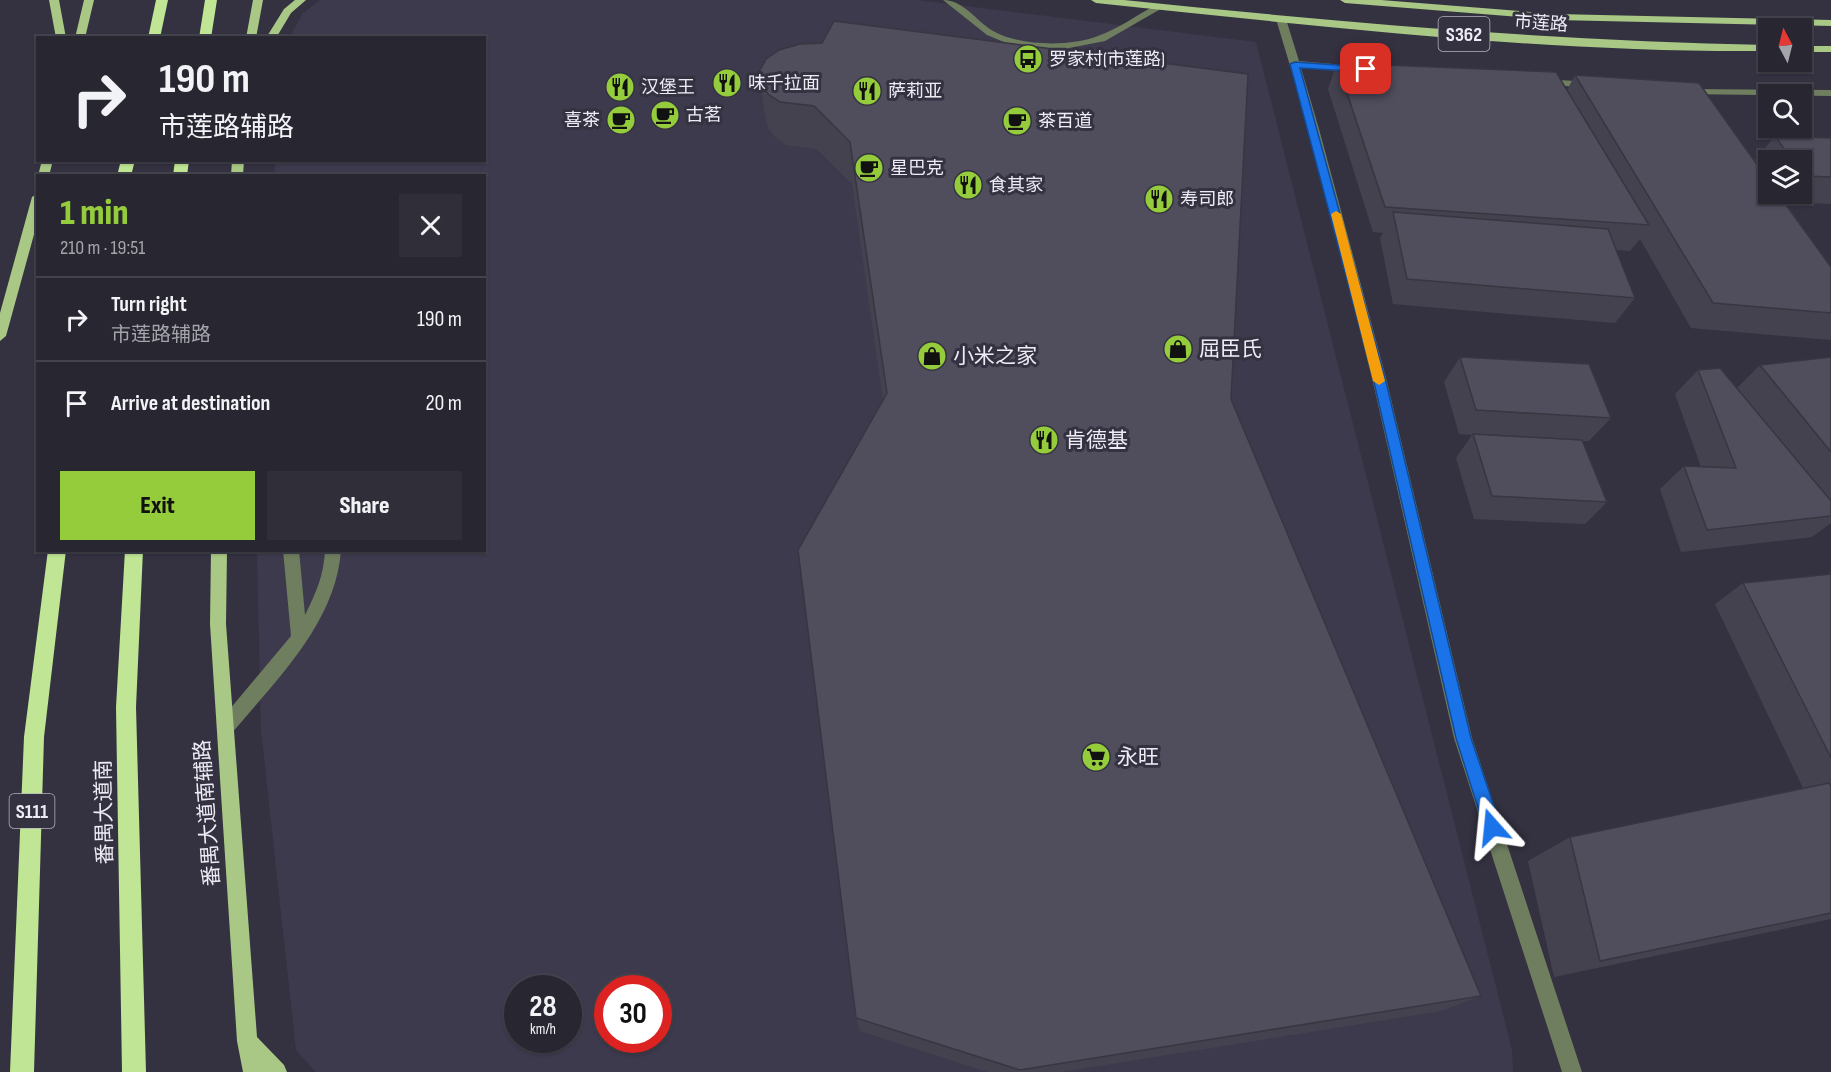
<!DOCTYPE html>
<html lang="en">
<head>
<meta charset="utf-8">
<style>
  body { margin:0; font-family:"Sofia Sans Condensed","Noto Sans SC",sans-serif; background:#2f2e39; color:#f1f3f6; height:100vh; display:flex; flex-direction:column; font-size:22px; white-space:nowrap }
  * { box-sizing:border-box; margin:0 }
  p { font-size:20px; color:#a4a5ab }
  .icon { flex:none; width:33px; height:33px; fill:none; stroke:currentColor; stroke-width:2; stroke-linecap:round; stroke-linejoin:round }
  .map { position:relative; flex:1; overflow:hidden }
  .drawer { position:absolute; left:36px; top:174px; width:450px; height:378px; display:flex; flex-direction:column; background:#272631; border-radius:0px; box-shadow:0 2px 4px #0004,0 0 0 2px #43434d }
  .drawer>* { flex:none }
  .hud { position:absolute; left:36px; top:36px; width:450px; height:126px; border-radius:0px; box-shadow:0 2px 4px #0004,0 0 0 2px #43434d; background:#272631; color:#f1f3f6; overflow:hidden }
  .needle { width:39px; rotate:353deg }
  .fabs { position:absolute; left:1758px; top:18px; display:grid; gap:12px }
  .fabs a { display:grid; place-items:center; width:54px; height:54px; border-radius:0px; background:#272631; box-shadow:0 2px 4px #0004,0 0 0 2px #43434d; font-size:30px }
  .speed { position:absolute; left:504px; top:975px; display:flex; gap:12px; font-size:30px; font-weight:700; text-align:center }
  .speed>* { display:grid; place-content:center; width:78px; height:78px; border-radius:50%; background:#272631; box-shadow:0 2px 4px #0004,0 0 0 2px #43434d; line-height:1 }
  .speed small { font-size:15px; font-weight:400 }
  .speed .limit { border:9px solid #d22; background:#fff; color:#111 }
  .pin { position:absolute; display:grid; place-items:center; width:51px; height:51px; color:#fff; margin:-26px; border-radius:12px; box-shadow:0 3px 9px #0006 }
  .me { position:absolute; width:66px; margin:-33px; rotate:342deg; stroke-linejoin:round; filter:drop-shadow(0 0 4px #0008) }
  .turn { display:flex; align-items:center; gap:21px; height:126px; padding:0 24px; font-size:27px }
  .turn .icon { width:78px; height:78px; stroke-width:2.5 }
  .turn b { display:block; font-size:42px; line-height:51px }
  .round { display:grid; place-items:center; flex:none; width:63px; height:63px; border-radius:0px; background:#2f2e39 }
  .summary { display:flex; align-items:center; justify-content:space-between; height:102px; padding:0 24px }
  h1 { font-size:36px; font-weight:800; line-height:45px; color:#94cc3c }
  .button { display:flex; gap:12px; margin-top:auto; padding:12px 24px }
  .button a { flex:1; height:69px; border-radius:0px; background:#94cc3c; color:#111; font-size:24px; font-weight:800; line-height:69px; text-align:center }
  .button a+a { background:#2f2e39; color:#f1f3f6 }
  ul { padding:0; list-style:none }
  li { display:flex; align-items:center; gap:18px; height:84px; padding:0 24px; border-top:2px solid #43434d }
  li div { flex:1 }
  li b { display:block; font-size:22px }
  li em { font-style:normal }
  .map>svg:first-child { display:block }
  .built { fill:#3e3a4e; fill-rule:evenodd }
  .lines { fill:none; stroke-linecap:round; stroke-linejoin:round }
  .minor { fill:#6f7e5f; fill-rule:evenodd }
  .major { fill:#a9c886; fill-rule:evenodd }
  .highway { fill:#c0e594; fill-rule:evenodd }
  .wall { fill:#454250; fill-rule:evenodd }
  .building { fill:#504d5d; stroke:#383641; stroke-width:1.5 }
  .route { fill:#1a73e8; stroke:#114b97; stroke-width:1.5 }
  .slow { fill:#f59e0b }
  .labels { text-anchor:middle; stroke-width:6; stroke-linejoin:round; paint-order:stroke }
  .far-street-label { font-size:18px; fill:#edecf5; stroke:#343241 }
  .far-poi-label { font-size:18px; fill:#edecf5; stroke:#343241; text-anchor:start }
  .shield { fill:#343241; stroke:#b6b4bf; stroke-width:1.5 }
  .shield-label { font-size:20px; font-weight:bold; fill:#edecf5 }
  .poi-label { font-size:21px; fill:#edecf5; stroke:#343241; text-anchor:start }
  .street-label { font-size:21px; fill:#edecf5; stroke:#343241 }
</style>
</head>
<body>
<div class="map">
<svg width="1831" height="1072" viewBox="0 0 1831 1072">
  <rect width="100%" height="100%" fill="#343241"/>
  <path class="built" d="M320,0h598l338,42 256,1008 1,22h-1197l-20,-22 -35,-320 -4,-179 227,-1v-374l-210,-1 2,-14 208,-1v-122l-192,-1 1,-6 10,-18zM518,988h50v52h-50zM608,988h50v52h-50z"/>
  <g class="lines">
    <path class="minor" d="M943,0c21,0 33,21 50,31 26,15 77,16 105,5 20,-7 39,-21 58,-31l8,2 -59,34 -46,9 -48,-5 -24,-10z
      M1281,16l5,3 13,42 56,5 5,3 -5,3 -54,-4 18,61 67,249 86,360 110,334h-20l-108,-334 -82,-360 -63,-249 -33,-110z
      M1543,79l48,3 5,3 -5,3 -52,-4 -1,-2z
      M1687,89l144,1v6l-148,-2v-4z
      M283,550h16l6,65c11,-22 19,-40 20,-65h16c-5,73 -65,130 -110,184l-6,2 -6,-2 -2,-6 2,-6 72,-86z"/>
    <path class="major" d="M49,0h10l7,38h-10z
      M84,0h10l-9,38h-10z
      M253,0h10l-7,38h-10z
      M295,0h11l-15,13 -15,25h-10l18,-29z
      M1091,0h33c214,22 428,41 644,45v6c-222,2 -450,-25 -672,-48z
      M1340,0h41l175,14 275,6v6l-275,-6 -211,-17z
      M1802,46h29v6h-29z
      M42,160h11l-4,16h-11z
      M232,160h12l-1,16h-12z
      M38,193v27l-32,116 -6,5v-28l32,-116z
      M211,550h16l-1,74 31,413 27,28 3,7h-44l-6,-31 -27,-417z"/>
    <path class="highway" d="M156,0h12l-8,38h-12z
      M205,0h12l-6,38h-12z
      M121,160h14l-4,16h-14z
      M175,160h14l-2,16h-14z
      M48,550h18l-22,187 -10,335h-24l14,-335z
      M125,550h18l-7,157 10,365h-24l-6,-365z"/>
  </g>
  <path class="wall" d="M766,59l465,340 250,597 -40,15 -380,61h-73l-128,-41 -4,-13 27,-619 -31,-215 -35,-35 -31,-4 -11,-8 -7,-9 -3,-14 -6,-42z
    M1337,63l230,27 8,-15 180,85 20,-24 56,2v66l-46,-2 46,65v73l-140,-12 -51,-89 -10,12 -14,-1 19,48 -20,25 -222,-19 -13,-66 3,-5 -10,-1 -45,-143zM1768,160h34v34h-34z
    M1460,357l151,61 -22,23h-6l24,61 -22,22 -111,-5 -18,-61 16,-23 -13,-1 -15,-52z
    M1831,357v166l-19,14 -131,15 -21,-63 24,-23 17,1 -26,-73 23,-24 39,18 23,-23z
    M1831,574v345l-277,58 -26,-116 42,-24 233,-49 -88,-184 28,-21z"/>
  <path class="building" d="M834,21l414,53 -17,325 250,597 -461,74 -164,-52 -58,-468 89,-157 -37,-251 -36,-36 -34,-4 -11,-7 -7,-9 -3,-14 7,-13 13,-9 21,-6 22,-1z
    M1337,63l219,9 93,153 -264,-18z
    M1575,75l124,8 69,97v14h10l53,73v46l-118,-10z
    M1775,136l56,2v39l-28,-1 -1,-2v-14h-10z
    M1393,212l215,17 27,69 -228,-19z
    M1460,357l129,7 22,54 -135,-8z
    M1831,357v95l-71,-87z
    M1720,368l111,133v15l-124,14 -23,-64 52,2 -38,-98z
    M1473,434l109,6 25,62 -115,-6z
    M1831,574v184l-88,-175z
    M1829,783l2,3v127l-231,48 -30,-124z"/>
  <path class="route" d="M1295,62l71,5 4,2 -4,3 -66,-4 85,310 86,360 30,89 -3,6 -6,2 -5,-2 -3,-6 -28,-89 -83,-360 -83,-314z"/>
  <path class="slow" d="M1336,211l5,3 44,167 -6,4 -6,-4 -42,-167z"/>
  <defs>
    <g id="bus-disc" transform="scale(1.5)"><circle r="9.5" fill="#94cc3c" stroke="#343241"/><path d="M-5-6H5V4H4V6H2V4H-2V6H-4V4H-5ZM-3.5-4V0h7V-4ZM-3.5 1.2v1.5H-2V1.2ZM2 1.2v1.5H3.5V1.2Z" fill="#111"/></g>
    <g id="restaurant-disc" transform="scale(1.5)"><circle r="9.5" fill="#94cc3c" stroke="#343241"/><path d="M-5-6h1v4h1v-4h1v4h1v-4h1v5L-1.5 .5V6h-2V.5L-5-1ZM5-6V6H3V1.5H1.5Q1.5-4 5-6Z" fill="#111"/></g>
    <g id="cafe-disc" transform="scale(1.5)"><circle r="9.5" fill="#94cc3c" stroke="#343241"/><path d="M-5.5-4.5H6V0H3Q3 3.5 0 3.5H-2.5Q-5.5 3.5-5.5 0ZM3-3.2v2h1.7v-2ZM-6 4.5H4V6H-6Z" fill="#111"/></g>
    <g id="shop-disc" transform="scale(1.5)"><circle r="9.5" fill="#94cc3c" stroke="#343241"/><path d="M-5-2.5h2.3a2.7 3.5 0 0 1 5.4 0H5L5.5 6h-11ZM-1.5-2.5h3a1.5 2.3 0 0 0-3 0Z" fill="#111"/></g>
    <g id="supermarket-disc" transform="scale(1.5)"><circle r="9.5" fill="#94cc3c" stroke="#343241"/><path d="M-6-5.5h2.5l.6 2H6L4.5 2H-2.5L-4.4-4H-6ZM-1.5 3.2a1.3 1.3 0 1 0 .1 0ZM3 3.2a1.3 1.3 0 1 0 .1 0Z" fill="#111"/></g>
  </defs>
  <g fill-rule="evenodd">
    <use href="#bus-disc" x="1028" y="59"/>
    <use href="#restaurant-disc" x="727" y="83"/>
    <use href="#restaurant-disc" x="620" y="87"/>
    <use href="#restaurant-disc" x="867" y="91"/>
    <use href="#cafe-disc" x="665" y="115"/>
    <use href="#cafe-disc" x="621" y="120"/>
    <use href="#cafe-disc" x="1017" y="121"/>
    <use href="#cafe-disc" x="869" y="168"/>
    <use href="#restaurant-disc" x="968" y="185"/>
    <use href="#restaurant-disc" x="1159" y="199"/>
    <use href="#shop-disc" x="1178" y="349"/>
    <use href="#shop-disc" x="932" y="356"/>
    <use href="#restaurant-disc" x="1044" y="440"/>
    <use href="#supermarket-disc" x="1096" y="757"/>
  </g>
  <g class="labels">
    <g class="far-street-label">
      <text transform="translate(1541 23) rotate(4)" y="6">市莲路</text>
    </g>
    <g class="far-poi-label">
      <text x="1049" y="65">罗家村(市莲路)</text>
      <text x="748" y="89">味千拉面</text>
      <text x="641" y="93">汉堡王</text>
      <text x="888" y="97">萨莉亚</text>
      <text x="686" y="121">古茗</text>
      <text x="600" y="126" text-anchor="end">喜茶</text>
      <text x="1038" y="127">茶百道</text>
      <text x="890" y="174">星巴克</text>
      <text x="989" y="191">食其家</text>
      <text x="1180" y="205">寿司郎</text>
    </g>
    <g class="shield">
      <rect x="1438.5" y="17" width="51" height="34" rx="4.5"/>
      <rect x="9.5" y="794" width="45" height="34" rx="4.5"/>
    </g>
    <g class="shield-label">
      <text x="1464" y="41">S362</text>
      <text x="32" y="818">S111</text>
    </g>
    <g class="poi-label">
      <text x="1199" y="356">屈臣氏</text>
      <text x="953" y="363">小米之家</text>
      <text x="1065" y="447">肯德基</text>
      <text x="1117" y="764">永旺</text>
    </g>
    <g class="street-label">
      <text transform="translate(104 812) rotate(-91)" y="7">番禺大道南</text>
      <text transform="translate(207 813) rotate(-94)" y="7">番禺大道南辅路</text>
    </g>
  </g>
</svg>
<div class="fabs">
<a><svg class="needle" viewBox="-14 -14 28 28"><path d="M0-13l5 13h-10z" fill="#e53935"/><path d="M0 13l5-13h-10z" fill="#a4a5ab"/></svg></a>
<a><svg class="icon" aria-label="search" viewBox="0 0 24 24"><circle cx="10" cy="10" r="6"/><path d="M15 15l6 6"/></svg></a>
<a><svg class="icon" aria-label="layers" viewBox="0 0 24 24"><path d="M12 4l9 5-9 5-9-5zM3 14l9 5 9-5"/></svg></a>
</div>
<div class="speed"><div>28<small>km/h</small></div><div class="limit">30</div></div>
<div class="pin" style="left:1366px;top:69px;background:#d93025"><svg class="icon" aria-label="arrive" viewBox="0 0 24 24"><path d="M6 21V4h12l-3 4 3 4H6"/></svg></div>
<svg class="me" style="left:1492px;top:827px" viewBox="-20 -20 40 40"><path d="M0-17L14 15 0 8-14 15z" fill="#1a73e8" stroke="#fff" stroke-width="4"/></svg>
<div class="hud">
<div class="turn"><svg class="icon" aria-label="right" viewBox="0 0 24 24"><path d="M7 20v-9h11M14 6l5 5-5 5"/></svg><div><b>190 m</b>市莲路辅路</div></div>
</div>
<section class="drawer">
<div class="summary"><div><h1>1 min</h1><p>210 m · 19:51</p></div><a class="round"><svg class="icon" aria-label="close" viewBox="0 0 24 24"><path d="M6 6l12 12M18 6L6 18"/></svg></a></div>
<ul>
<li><svg class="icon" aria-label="right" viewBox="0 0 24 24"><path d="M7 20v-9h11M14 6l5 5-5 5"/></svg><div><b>Turn right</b><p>市莲路辅路</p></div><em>190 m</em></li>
<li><svg class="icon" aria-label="arrive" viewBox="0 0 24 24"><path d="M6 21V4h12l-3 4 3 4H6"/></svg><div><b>Arrive at destination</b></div><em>20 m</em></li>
</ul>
<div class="button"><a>Exit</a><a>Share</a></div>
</section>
</div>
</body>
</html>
